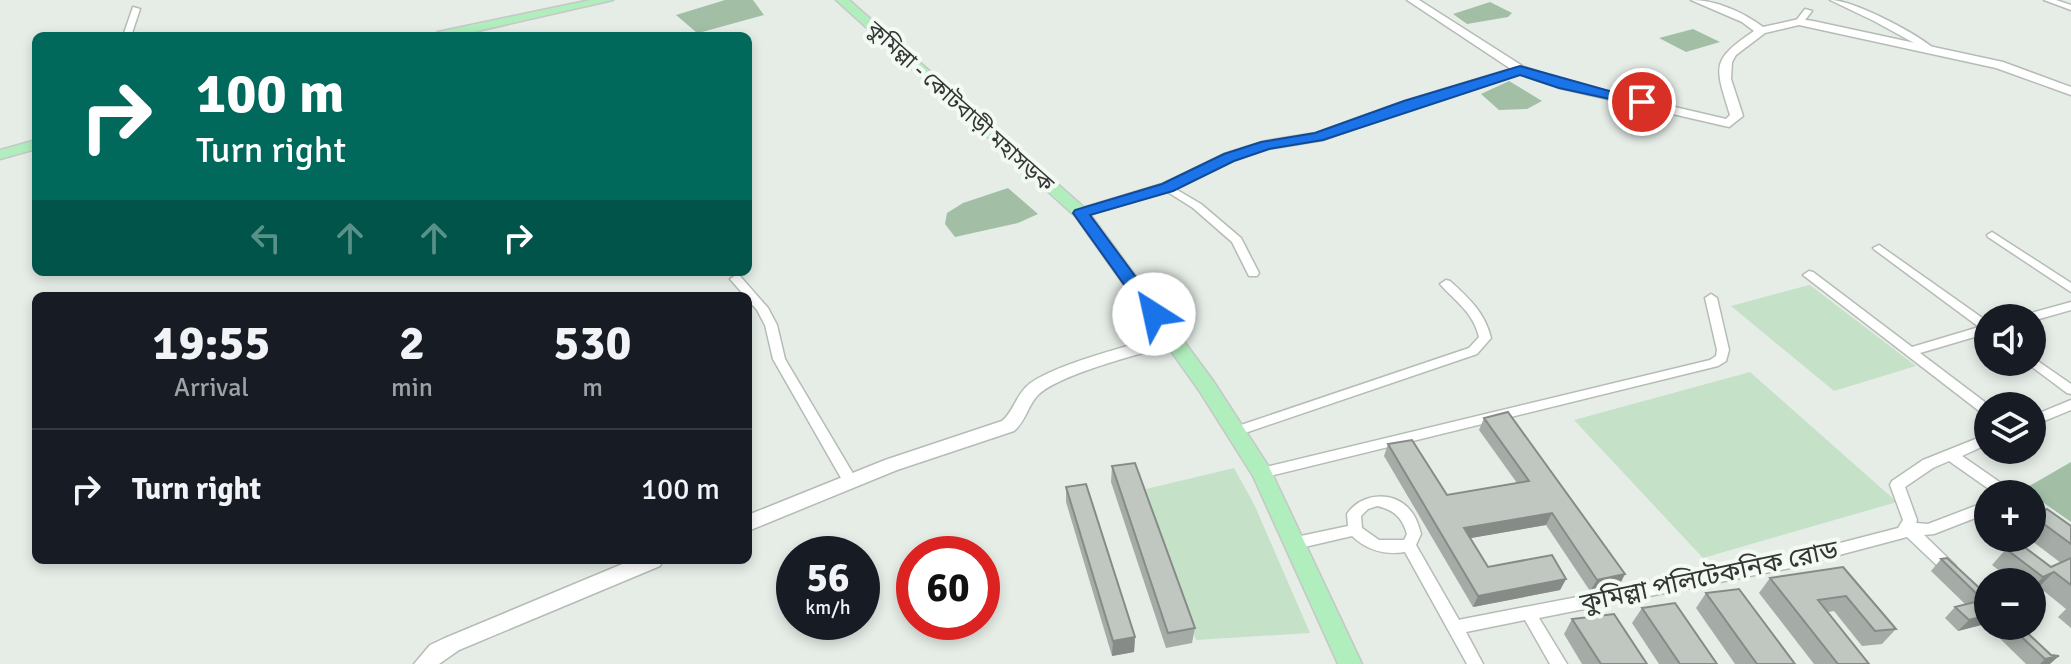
<!DOCTYPE html>
<html lang="en">
<head>
<meta charset="utf-8">
<style>
  body { margin:0; font-family:Signika,"Noto Sans Bengali",sans-serif; background:#242831; color:#f1f3f6; height:100vh; display:flex; flex-direction:column; font-size:30px; white-space:nowrap }
  * { box-sizing:border-box; margin:0 }
  p { font-size:26px; color:#9ea1a6 }
  .icon { flex:none; width:44px; height:44px; fill:none; stroke:currentColor; stroke-width:2; stroke-linecap:round; stroke-linejoin:round }
  .map { position:relative; flex:1; overflow:hidden }
  .panel { position:absolute; left:32px; top:292px; width:720px; height:272px; display:flex; flex-direction:column; background:#171b24; border-radius:12px; box-shadow:0 4px 12px #0003 }
  .panel>* { flex:none }
  .hud { position:absolute; left:32px; top:32px; width:720px; height:244px; border-radius:12px; box-shadow:0 4px 12px #0003; background:#00695c; color:#fff; overflow:hidden }
  .controls { position:absolute; left:1974px; top:304px; display:grid; gap:16px }
  .controls a { display:grid; place-items:center; width:72px; height:72px; border-radius:50%; background:#171b24; box-shadow:0 4px 12px #0003; font-size:40px }
  .speed { position:absolute; left:776px; top:536px; display:flex; gap:16px; font-size:40px; font-weight:700; text-align:center }
  .speed>* { display:grid; place-content:center; width:104px; height:104px; border-radius:50%; background:#171b24; box-shadow:0 4px 12px #0003; line-height:1 }
  .speed small { font-size:20px; font-weight:400 }
  .speed .limit { border:12px solid #d22; background:#fff; color:#111 }
  .pin { position:absolute; display:grid; place-items:center; width:68px; height:68px; color:#fff; margin:-34px; border:4px solid #fff; border-radius:50%; box-shadow:0 2px 8px #0007 }
  .me { position:absolute; width:88px; margin:-44px; rotate:325deg; stroke-linejoin:round; filter:drop-shadow(0 0 6px #0008) }
  .turn { display:flex; align-items:center; gap:28px; height:168px; padding:0 32px; font-size:36px }
  .turn .icon { width:104px; height:104px; stroke-width:2.5 }
  .turn b { display:block; font-size:56px; line-height:68px }
  .lanes { display:flex; align-items:center; height:76px; padding:0 32px; background:#0003; justify-content:center; gap:40px; direction:ltr }
  .lanes .off { opacity:.35 }
  .eta { display:flex; justify-content:space-evenly; align-items:center; height:136px; text-align:center }
  .eta b { font-size:48px; font-weight:700; line-height:56px }
  ul { padding:0; list-style:none }
  li { display:flex; align-items:center; gap:24px; height:120px; padding:0 32px; border-top:2px solid #363941 }
  li div { flex:1 }
  li b { display:block; font-size:30px }
  li em { font-style:normal }
  .map>svg:first-child { display:block }
  .green { fill:#c5e2c9 }
  .water { fill:#a2bfa6 }
  .lines { fill:none; stroke-linecap:round; stroke-linejoin:round }
  .street-casing { stroke:#b5bcb6; stroke-width:3 }
  .secondary-casing { stroke:#b5bcb6; stroke-width:3 }
  .primary-casing { stroke:#c6c7c6; stroke-width:3 }
  .street { fill:#fff; fill-rule:evenodd }
  .secondary { fill:#fff; fill-rule:evenodd }
  .primary { fill:#b0eebd; fill-rule:evenodd }
  .wall { fill:#a5aba6 }
  .shaded-wall { fill:#868b87 }
  .building { fill:#c0c7c1; stroke:#868b87; stroke-width:2 }
  .route { fill:#1a73e8; stroke:#114b97; stroke-width:2 }
  .labels { text-anchor:middle; stroke-width:8; stroke-linejoin:round; paint-order:stroke }
  .street-label { font-size:22px; fill:#343634; stroke:#f3faf4 }
  .near-street-label { font-size:26px; fill:#343634; stroke:#f3faf4 }
</style>
</head>
<body>
<div class="map">
<svg width="2071" height="664" viewBox="0 0 2071 664">
  <rect width="100%" height="100%" fill="#e6ede7"/>
  <path class="green" d="M1809,285h1l106,81 -82,25 -103,-85z
    M1750,372l147,130 -194,56 -129,-138z
    M1234,468l20,36 56,129 -114,7 -50,-151z"/>
  <path class="water" d="M725,0h28l11,15 -62,17h-6l-20,-17z
    M1490,2l22,11 -4,4 -41,7 -14,-10z
    M1693,29l27,13 -34,10 -27,-14z
    M1509,81l33,20 -15,8 -28,1 -18,-16z
    M1008,188l30,26 -20,9 -63,14 -10,-13 2,-11 16,-10z
    M2071,462v60l-47,-33z"/>
  <g class="lines">
    <g class="street-casing">
      <path id="street" d="M1830,0c24,0 83,32 102,47l-7,2 -51,-28z
        M2044,0h12l15,5v5z
        M133,7l7,2 -9,27h-8z
        M1805,9l7,2 -10,13h-6l-1,-2z
        M1167,184l34,20 40,34 18,35 -2,3h-8l-17,-34 -39,-34 -30,-19 -1,-2 1,-2z
        M1992,232l79,51v9l-83,-55 -1,-2z
        M1879,245l109,77v11l-68,20 70,53h-2v10l-5,-2 -180,-139 6,-4 4,1 99,75 67,-20 -104,-77 -2,-2z
        M736,275l4,1 28,32 9,17 8,34 70,118 2,4 -2,4 -5,1 -5,-1 -72,-126 -8,-34 -8,-15 -9,-10v-4h-3l-15,-17z
        M1446,280l4,1c19,17 35,32 41,57l-14,16 -235,80h-10l-2,-3 2,-3 237,-80 10,-11c-6,-25 -23,-35 -39,-53z
        M1711,294l6,4 12,52 -3,11 -8,5 -456,112 -5,-1 -2,-4 2,-4 5,-1 448,-108 6,-4 1,-6 -12,-52z
        M2071,302v8l-39,11v-3h-10l2,-3z
        M2032,357l39,27v10l-4,-1 -39,-29 -2,-2h6z
        M2071,400v10l-39,16v-10z
        M1988,434v10l-26,12 49,34 2,4h-17l-47,-33 -16,7 -28,19 12,33 -1,3 12,1 60,-23v12l-54,21 -10,1 31,30 2,4 -2,4 -5,2 -5,-2 -38,-36 -117,31 -251,50 28,46h-17l-25,-44 -59,12 17,32h-16l-62,-112c-20,3 -37,-1 -53,-16l-56,13 -5,-2 -2,-4 2,-4 5,-2 52,-11 -1,-12c14,-21 46,-24 63,-4 6,7 9,16 11,24l-5,11 43,75 4,-1 327,-63 108,-28 5,-8 -13,-35 2,-4 31,-21zM1377,506c17,4 25,11 30,28l-3,6h-25l-17,-12 -1,-12 7,-7z"/>
    </g>
    <g class="secondary-casing">
      <path id="secondary" d="M1407,0h12l105,67 44,15 158,37 4,-4c-15,-49 -20,-54 24,-84l-12,-9 -51,-22c25,0 52,12 72,27l36,-8 14,2 190,41 68,25v8l-75,-27 -197,-43 -34,8 -29,22 -4,7 -1,17 12,37 -14,11 -169,-39 -40,-14 -107,33 -90,33 -55,9 -34,11 -62,30 -91,27 -7,-4 2,-3 86,-26 62,-30 42,-13 50,-8 89,-32 106,-32z
        M1172,334l8,5 -2,4c-33,10 -117,30 -140,52 -10,10 -12,26 -24,36l-117,39 -149,61v-16l137,-55 117,-39c11,-9 14,-25 25,-35 23,-21 112,-43 145,-52z
        M632,560h31l-3,6 -201,84 -20,14h-25l16,-19 15,-7z"/>
    </g>
    <g class="primary-casing">
      <path id="primary" d="M590,0h23l-157,36h-24l6,-4z
        M836,0h13l238,210 127,172 55,85 93,197h-24l-85,-188 -53,-84 -125,-176z
        M36,140v9l-36,10v-9z"/>
    </g>
    <use href="#street" class="street"/>
    <use href="#secondary" class="secondary"/>
    <use href="#primary" class="primary"/>
  </g>
  <path class="wall" d="M1484,418l135,168 -29,5 -44,-66 -76,13 18,29 78,12 -6,11 -87,17 -89,-151 4,-12 59,51 70,-12 -38,-53z
    M1112,466l83,162 -3,15 -26,5 -55,-166z
    M1066,487l69,150 -1,15 -22,4 -46,-154z
    M2033,516l38,10v102l-13,-11 8,-8 -27,-22 -7,4v-9h-18l-22,-17 14,-16 45,18 10,-4 -33,-25h4v-21z
    M1941,559l47,37v30h32l30,38h-24l-41,-40 -27,7 -13,-13 10,-11 10,-3 -34,-33z
    M1843,567l53,62 -14,15 -20,2 -28,-35 -6,1 41,52h-55l-55,-71 11,-15z
    M1706,593l89,71h-60l-39,-56z
    M1642,608l75,56h-58l-27,-41z
    M1572,619l75,45h-65l-18,-30z"/>
  <path class="shaded-wall" d="M1552,513l-6,12 -86,15 4,-12z
    M2054,572l-15,15 -7,4v-3l11,-11z
    M1625,574l-6,12 -29,5 7,-11z
    M1566,579l-6,11 -87,17 5,-11z
    M1988,615v6l-3,3 -27,7 11,-11z
    M1135,637l-1,15 -22,4 1,-15z
    M2059,656l-9,8h-10l5,-5z"/>
  <path class="building" d="M1508,412l117,162 -28,6 -45,-67 -88,15 24,39 64,-12 14,24 -88,17 -90,-152 24,-4 35,55 82,-14 -45,-63z
    M1135,463l60,165 -27,5 -56,-167z
    M1086,484l49,153 -22,4 -47,-154z
    M2047,509l24,17v18l-38,-28z
    M2019,543l32,24 20,-9v27l-17,-13 -11,5 -37,-28z
    M1947,558l41,38v19l-19,5 -14,-13 28,-7 -42,-41z
    M1843,567l53,62 -21,2 -29,-35 -28,4 51,64h-31l-68,-86z
    M1739,589l56,75h-38l-51,-71z
    M1675,603l42,61h-37l-38,-56z
    M1614,614l33,50h-46l-29,-45z
    M2010,626h10l31,29 8,1 -14,3z"/>
  <path class="route" d="M1520,66l129,36 -7,4 -83,-18 -39,-13 -197,65 -54,9 -35,12 -61,30 -83,24 73,99 -9,5 -6,-1 -75,-105 2,-3 87,-26 62,-30 37,-12 54,-9 89,-32z"/>
  <g class="labels">
    <g class="street-label">
      <text transform="translate(961 106) rotate(42)" y="8">কুমিল্লা - কোটবাড়ী মহাসড়ক</text>
    </g>
    <g class="near-street-label">
      <text transform="translate(1709 576) rotate(-12)" y="9">কুমিল্লা পলিটেকনিক রোড</text>
    </g>
  </g>
</svg>
<div class="controls">
<a><svg class="icon" aria-label="sound" viewBox="0 0 24 24"><path d="M4 9h4l5-4v14l-5-4H4zM17 9q2 3 0 6"/></svg></a>
<a><svg class="icon" aria-label="layers" viewBox="0 0 24 24"><path d="M12 4l9 5-9 5-9-5zM3 14l9 5 9-5"/></svg></a>
<a>+</a>
<a>−</a>
</div>
<div class="speed"><div>56<small>km/h</small></div><div class="limit">60</div></div>
<div class="pin" style="left:1642px;top:102px;background:#d93025"><svg class="icon" aria-label="arrive" viewBox="0 0 24 24"><path d="M6 21V4h12l-3 4 3 4H6"/></svg></div>
<svg class="me" style="left:1154px;top:314px" viewBox="-20 -20 40 40"><circle r="19" fill="#fff"/><path d="M0-13L10 11 0 6-10 11z" fill="#1a73e8"/></svg>
<div class="hud">
<div class="turn"><svg class="icon" aria-label="right" viewBox="0 0 24 24"><path d="M7 20v-9h11M14 6l5 5-5 5"/></svg><div><b>100 m</b>Turn right</div></div>
<div class="lanes"><svg class="icon off" aria-label="left" viewBox="0 0 24 24"><path d="M17 20v-9H6M10 6l-5 5 5 5"/></svg><svg class="icon off" aria-label="ahead" viewBox="0 0 24 24"><path d="M12 20V5M6 11l6-6 6 6"/></svg><svg class="icon off" aria-label="ahead" viewBox="0 0 24 24"><path d="M12 20V5M6 11l6-6 6 6"/></svg><svg class="icon" aria-label="right" viewBox="0 0 24 24"><path d="M7 20v-9h11M14 6l5 5-5 5"/></svg></div>
</div>
<section class="panel">
<div class="eta">
<div><b>19:55</b><p>Arrival</p></div>
<div><b>2</b><p>min</p></div>
<div><b>530</b><p>m</p></div>
</div>
<ul>
<li><svg class="icon" aria-label="right" viewBox="0 0 24 24"><path d="M7 20v-9h11M14 6l5 5-5 5"/></svg><div><b>Turn right</b></div><em>100 m</em></li>
</ul>
</section>
</div>
</body>
</html>
